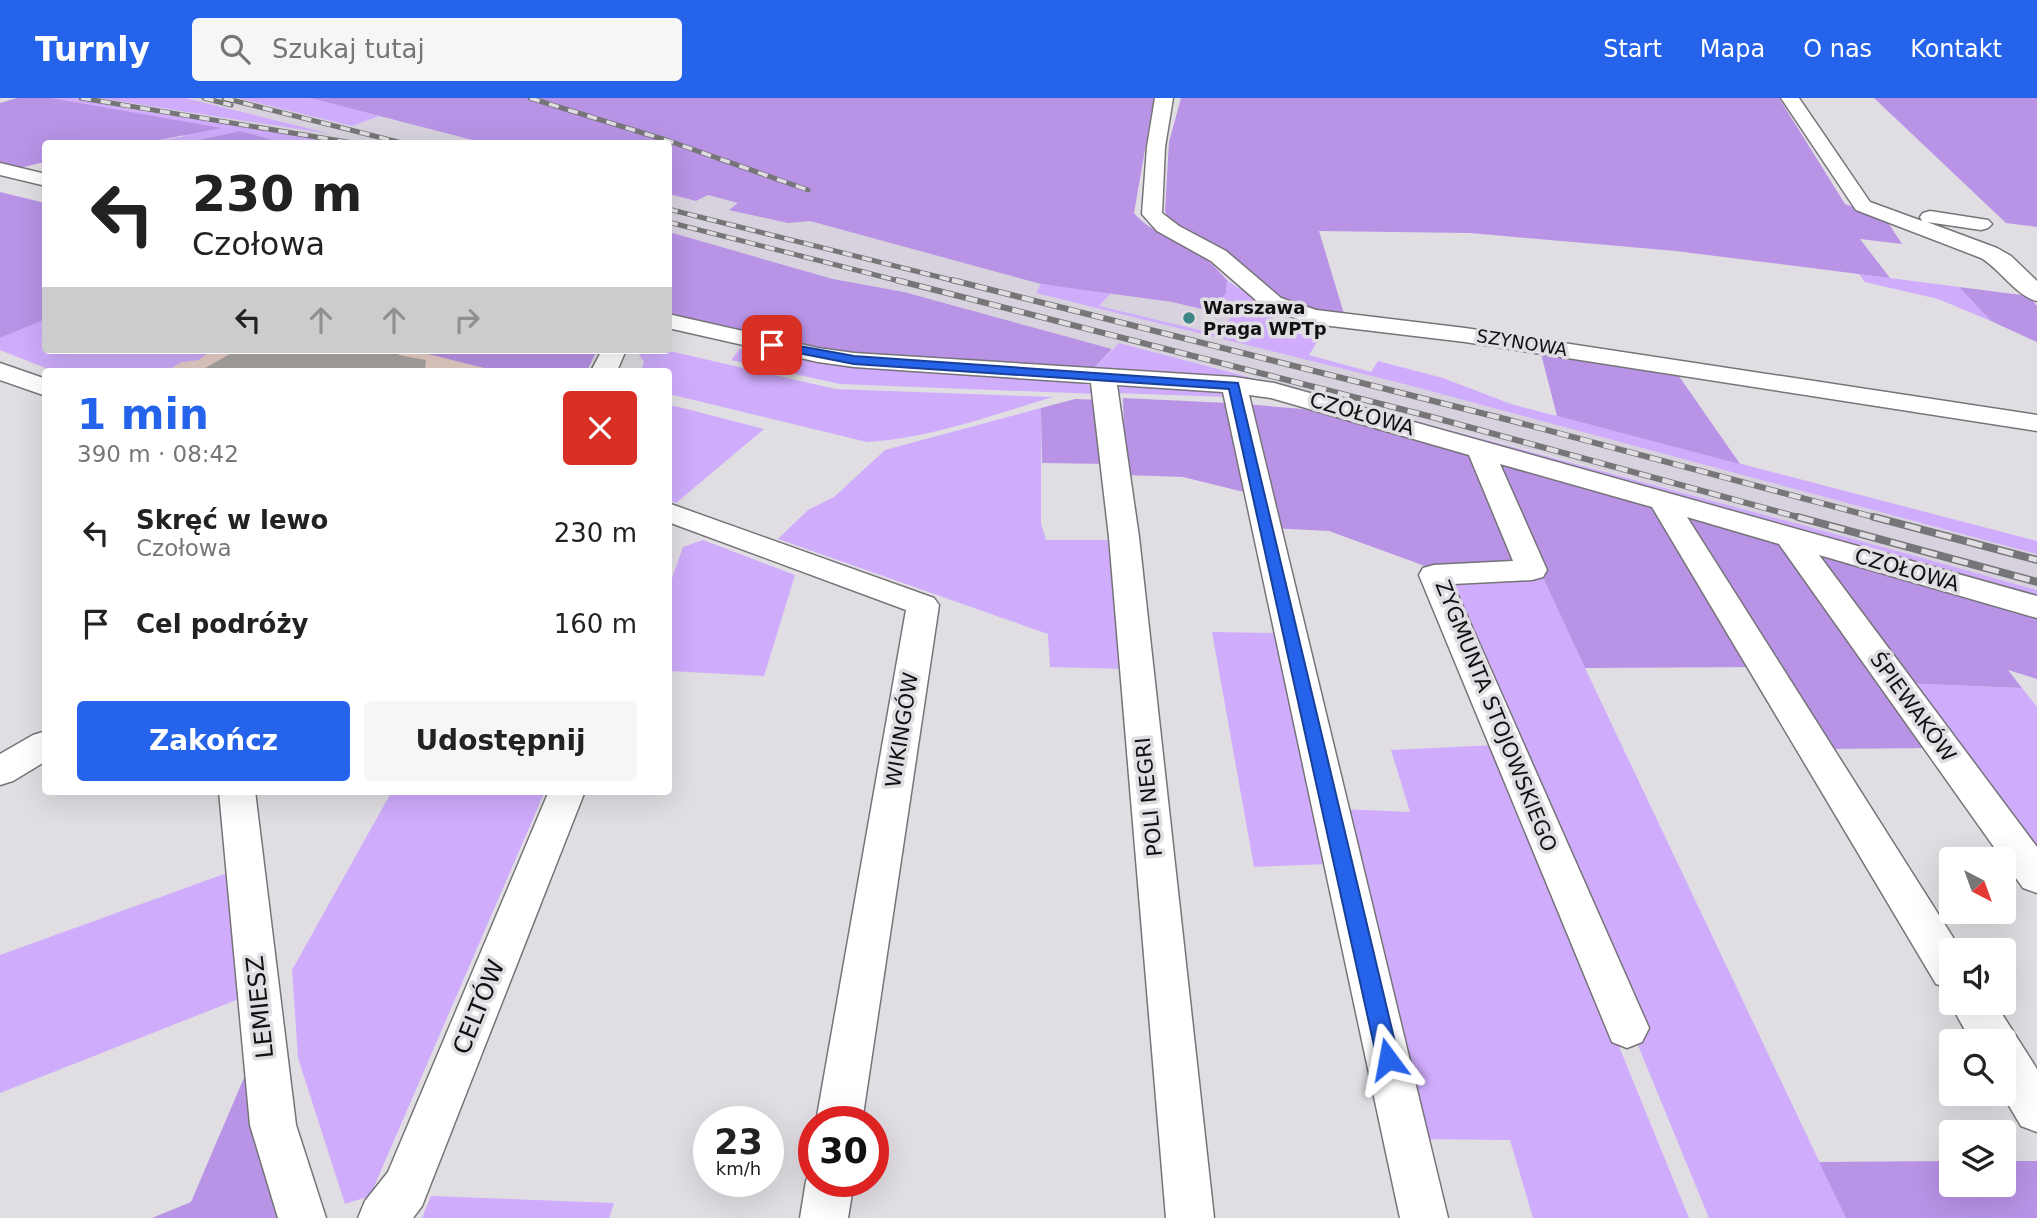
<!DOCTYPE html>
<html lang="pl">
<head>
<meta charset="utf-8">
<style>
  body { margin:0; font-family:"DejaVu Sans",sans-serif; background:#f6f6f6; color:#222; height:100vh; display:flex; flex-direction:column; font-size:26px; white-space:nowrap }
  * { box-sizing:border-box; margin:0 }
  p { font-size:23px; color:#767676 }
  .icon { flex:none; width:38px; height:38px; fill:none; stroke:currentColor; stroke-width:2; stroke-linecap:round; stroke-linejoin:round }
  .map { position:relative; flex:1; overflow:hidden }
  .details { position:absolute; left:42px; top:270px; width:630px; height:427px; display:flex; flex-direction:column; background:#fff; border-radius:7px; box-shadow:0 7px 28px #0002 }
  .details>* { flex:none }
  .guide { position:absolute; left:42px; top:42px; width:630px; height:214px; border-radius:7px; box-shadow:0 7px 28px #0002; background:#fff; color:#222; overflow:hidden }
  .needle { width:46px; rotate:139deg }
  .buttons { position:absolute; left:1939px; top:749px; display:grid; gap:14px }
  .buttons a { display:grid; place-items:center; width:77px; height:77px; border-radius:7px; background:#fff; box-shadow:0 7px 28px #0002; font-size:35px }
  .speed { position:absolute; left:693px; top:1008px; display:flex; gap:14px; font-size:35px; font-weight:700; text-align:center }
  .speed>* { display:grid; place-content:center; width:91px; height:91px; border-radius:50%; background:#fff; box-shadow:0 7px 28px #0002; line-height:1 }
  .speed small { font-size:18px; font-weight:400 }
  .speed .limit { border:10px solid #d22; background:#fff; color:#111 }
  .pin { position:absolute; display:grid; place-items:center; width:60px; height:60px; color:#fff; margin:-30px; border-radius:14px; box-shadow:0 4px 10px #0006 }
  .me { position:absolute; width:77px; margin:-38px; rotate:347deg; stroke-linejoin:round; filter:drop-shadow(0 0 5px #0008) }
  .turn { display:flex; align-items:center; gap:24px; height:147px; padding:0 35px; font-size:32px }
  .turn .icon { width:91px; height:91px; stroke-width:2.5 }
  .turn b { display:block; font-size:49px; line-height:60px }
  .lanes { display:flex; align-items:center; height:66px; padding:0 35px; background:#0003; justify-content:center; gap:35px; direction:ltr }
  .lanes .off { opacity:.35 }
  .round { display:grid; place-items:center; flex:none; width:74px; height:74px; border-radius:7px; background:#f6f6f6 }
  .overview { display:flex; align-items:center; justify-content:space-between; height:119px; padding:0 35px }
  h1 { font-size:42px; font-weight:600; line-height:52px; color:#2563eb }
  .action { display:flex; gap:14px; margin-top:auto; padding:14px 35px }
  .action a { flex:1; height:80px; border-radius:7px; background:#2563eb; color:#fff; font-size:28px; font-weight:600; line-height:80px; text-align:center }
  .action a+a { background:#f6f6f6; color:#222 }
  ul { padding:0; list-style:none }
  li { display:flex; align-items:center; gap:21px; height:91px; padding:0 35px }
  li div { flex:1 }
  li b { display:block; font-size:26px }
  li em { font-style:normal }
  header { display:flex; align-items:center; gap:42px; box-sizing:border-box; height:98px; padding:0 35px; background:#2563eb; color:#fff }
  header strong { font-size:33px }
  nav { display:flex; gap:38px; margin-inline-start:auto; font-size:24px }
  .search { width:490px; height:63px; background:#f6f6f6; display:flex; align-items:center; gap:18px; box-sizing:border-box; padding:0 24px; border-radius:7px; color:#767676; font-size:26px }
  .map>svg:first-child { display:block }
  .commercial { fill:#e8cfc8 }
  .built { fill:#d7d2dd }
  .green { fill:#cfacfc }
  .forest { fill:#b893e6 }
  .building { fill:#aaa6a4 }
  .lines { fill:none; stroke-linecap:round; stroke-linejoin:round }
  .minor-casing { stroke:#767478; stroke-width:3 }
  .minor { fill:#fff; fill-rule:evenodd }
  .rail-far2-casing { stroke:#767578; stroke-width:5 }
  .rail-far1-casing { stroke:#767578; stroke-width:6 }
  .rail-casing { stroke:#767578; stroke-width:8 }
  .rail-far2 { stroke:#e0dee2; stroke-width:3.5; stroke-dasharray:10; stroke-linecap:butt }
  .rail-far1 { stroke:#e0dee2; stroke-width:4.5; stroke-dasharray:12; stroke-linecap:butt }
  .rail { stroke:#e0dee2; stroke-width:5; stroke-dasharray:16; stroke-linecap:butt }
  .route { fill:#2563eb; stroke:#184099; stroke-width:2 }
  .poi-dot { fill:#3f8786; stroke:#e0dee2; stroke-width:2.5 }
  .labels { text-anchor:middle; stroke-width:7; stroke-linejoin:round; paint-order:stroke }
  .far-poi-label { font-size:18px; font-weight:bold; fill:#111112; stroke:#e0dee2; text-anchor:start }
  .far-street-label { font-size:18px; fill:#111112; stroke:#e0dee2 }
  .street-label { font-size:21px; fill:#111112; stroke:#e0dee2 }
  .near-street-label { font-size:24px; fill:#111112; stroke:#e0dee2 }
</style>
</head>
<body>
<header>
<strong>Turnly</strong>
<div class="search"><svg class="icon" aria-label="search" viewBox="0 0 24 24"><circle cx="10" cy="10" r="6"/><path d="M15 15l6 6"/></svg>Szukaj tutaj</div>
<nav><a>Start</a><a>Mapa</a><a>O nas</a><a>Kontakt</a></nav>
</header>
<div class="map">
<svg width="2037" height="1120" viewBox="0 0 2037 1120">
  <rect width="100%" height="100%" fill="#e0dee2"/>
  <path class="commercial" d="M203,252h209l84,21h-329z"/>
  <path class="built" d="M51,0h259l174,45h-200l-63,-15z
    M668,96l28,7 12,-6 31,8 -9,6 58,14 22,-2 231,63 131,18 59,15 -15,17 -68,-16 -2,2 258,64 633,170v36l-507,-140 -285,-75 -125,-32 -8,6 -208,-57 -71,-13 -164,-47z"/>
  <path class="green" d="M51,0h22l50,10 200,31 -13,4h-26l-44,-12 -56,12h-40l42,-7z
    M98,0h87l146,36z
    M238,0h72l69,18 -27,10z
    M1859,176l100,13 32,34 -53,-22 -73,-17z
    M1227,182l35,24 46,16 -33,-4 -7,10 51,13 -10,16 62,17 7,-11 65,17 68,26 526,137v13l-633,-170 -368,-91 5,-9 70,9 -12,13 117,28 15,-17 -17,-5 12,-19z
    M45,221l1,31h166l-13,10 -17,2 -15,9h-114l-53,-21v-12z
    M1119,245c307,80 613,162 918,247v9l-769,-217 -175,-13z
    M740,251l344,34 12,6 2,5 -258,-10 -109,-24z
    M636,252h29l170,39 218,8c-61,18 -122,41 -186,45l-198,-48 -1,-23h-27l3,-9z
    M1123,287l92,6 13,6 -114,-4z
    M669,308h6l89,23 -88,74 -7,-3z
    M1041,310v115l5,17h69l13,129 -78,-2 -2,-33 -270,-95 30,-29 26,-13 51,-47z
    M703,442l92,35 -31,101 -95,-5v-84l14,-40z
    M1544,480l41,90 261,550h-137l-229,-557 -26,-76 10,-5z
    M1212,534l68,1 49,231 -75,3z
    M1901,585l121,5 15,19v156z
    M1496,647l193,473h-156l-23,-78 -96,-1 -73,-330 69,3 -19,-62z
    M392,693h153l-175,405 -25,8 -47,-146 -6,-88z
    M227,775l17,124 -244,96v-138z
    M431,1098l183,7 -5,15h-187z"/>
  <path class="forest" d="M17,0h34l170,30 -77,15 -98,1 -1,18 -26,6 -19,-4v-61z
    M310,0h844l-20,115c14,17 32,21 51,31 17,9 29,22 42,36l-1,13 -12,19 -42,-10 -131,-18 -231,-63 -22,2 -59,-13 9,-7 -30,-8 -12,6 -27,-7 -1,-50 -184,-1z
    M1181,0h598l66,106 40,14 17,26 -42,-5 30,39 -214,-27 -206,-18 -151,-2 25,83 -58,-10 -117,-84 -4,-9 4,-69z
    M1874,0h163v129l-31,-4z
    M240,33l44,12h-100z
    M0,94l45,11 1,116 -46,19z
    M669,134l164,47 71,13 208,57 -19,20 -244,-16 -26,-2 -154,-37z
    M1959,189l70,9 8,10v36l-46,-21z
    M412,252h185l-10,21h-91z
    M1540,252l134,19 66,95 -183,-48z
    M1123,300l105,5 20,90 -65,-16 -58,-2z
    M1075,301l27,1 9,64 -69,-1 -1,-55z
    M1245,306l58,5 169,45 49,105 -12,6 -84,1 -96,-35 -59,-3z
    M1490,364l171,48 95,157 -171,1z
    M1682,419l106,27 144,204 -107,1z
    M1817,455l220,62v64l-29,-9 14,18 -121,-5z
    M252,961l29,159h-129l39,-16z
    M1951,1063v24h53v-24h33v57h-191l-27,-56z"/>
  <path class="building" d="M237,252h168l-7,5 28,5 -1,11h-225z"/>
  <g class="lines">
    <g class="minor-casing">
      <path id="minor" d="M1155,0h18l-8,49 -3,66 17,13 47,25 55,47 35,12 149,18 572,87v16l-572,-89 -151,-18 -49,-16 -54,-47 -54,-30 -15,-17 5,-67z
        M1781,0h18l71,104 52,19 -2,-4 3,-4 7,-2 58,9 4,4 -4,4 -7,2 -54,-8 70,26 14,8 26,25v20c-21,-5 -37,-32 -56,-43l-125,-48z
        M0,65l46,11v12l-46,-11z
        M668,216l150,34 36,5 380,24 40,6 763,213v22l-218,-63 218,292v46l-14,-5 -244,-344 -92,-27 274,433h-10v39l-15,-5 -284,-477 -152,-43 47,106 -4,7 -11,3 -79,4 196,444 -7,14 -15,6 -15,-6 -193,-467 4,-7 11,-3 79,-4 -44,-106 -198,-57 -22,-3 199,823h-48l-177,-826 -106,-7 22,152 75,681h-48l-57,-681 -18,-154 -237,-16 -36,-5 -150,-34z
        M602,252h24l-9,21h-26z
        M0,265l46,16v17l-46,-16z
        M668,405l266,95 5,7 -77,517h-46l90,-512 -238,-88z
        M46,633v30l-33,20 -13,4v-31l33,-19z
        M219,693h36l41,334 30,93h-48l-28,-93z
        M549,693h36l-163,415 -9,12h-55l7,-17 23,-29z
        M1951,901v4h44l42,66v63l-16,-6 -19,-32 2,-53h-33l-21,-38z
        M813,1066l1,17h40l-6,37h-48l6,-37z"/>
    </g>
    <use href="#minor" class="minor"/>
    <g class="rail-far2-casing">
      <path id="rail-far2" d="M81,0l278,46
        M204,0l27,7
        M224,0l182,46
        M530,0l139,43 139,49
        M668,111l291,73
        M668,124l235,60"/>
    </g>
    <g class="rail-far1-casing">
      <path id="rail-far1" d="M896,182l536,137 373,102
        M952,182l557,140 372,99"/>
    </g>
    <g class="rail-casing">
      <path id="rail" d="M1798,419l239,65
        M1874,419l163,43"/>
    </g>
    <use href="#rail-far2" class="rail-far2"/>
    <use href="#rail-far1" class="rail-far1"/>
    <use href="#rail" class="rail"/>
  </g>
  <path class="route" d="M772,243l82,15 384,27 161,676 -3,7 -8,3 -7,-3 -4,-7 -148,-670 -375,-25 -86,-17 -2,-2z"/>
  <circle class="poi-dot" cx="1189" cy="220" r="7"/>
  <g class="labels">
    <g class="far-poi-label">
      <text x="1203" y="216">Warszawa<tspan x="1203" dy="21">Praga WPTp</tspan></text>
    </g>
    <g class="far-street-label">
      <text transform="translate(1522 245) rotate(9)" y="6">SZYNOWA</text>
    </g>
    <g class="street-label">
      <text transform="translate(1362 316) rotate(16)" y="7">CZOŁOWA</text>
      <text transform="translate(1907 472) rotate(16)" y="7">CZOŁOWA</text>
      <text transform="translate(1913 609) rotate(54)" y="7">ŚPIEWAKÓW</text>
      <text transform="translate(1496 618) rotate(68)" y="7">ZYGMUNTA STOJOWSKIEGO</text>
      <text transform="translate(902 632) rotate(-81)" y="7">WIKINGÓW</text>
      <text transform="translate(1149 699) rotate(-96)" y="7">POLI NEGRI</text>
    </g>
    <g class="near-street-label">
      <text transform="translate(260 909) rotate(-96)" y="8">LEMIESZ</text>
      <text transform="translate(479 909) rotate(-68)" y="8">CELTÓW</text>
    </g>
  </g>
</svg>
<div class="buttons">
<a><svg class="needle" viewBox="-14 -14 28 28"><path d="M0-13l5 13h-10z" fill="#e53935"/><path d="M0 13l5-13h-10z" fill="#767676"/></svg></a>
<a><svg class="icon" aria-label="sound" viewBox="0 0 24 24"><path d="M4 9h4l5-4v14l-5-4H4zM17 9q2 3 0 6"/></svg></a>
<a><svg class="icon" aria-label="search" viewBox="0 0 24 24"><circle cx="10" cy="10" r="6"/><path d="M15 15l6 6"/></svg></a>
<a><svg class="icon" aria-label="layers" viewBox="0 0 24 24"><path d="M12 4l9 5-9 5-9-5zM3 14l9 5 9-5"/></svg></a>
</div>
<div class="speed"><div>23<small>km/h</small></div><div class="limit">30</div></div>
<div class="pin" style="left:772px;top:247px;background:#d93025"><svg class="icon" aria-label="arrive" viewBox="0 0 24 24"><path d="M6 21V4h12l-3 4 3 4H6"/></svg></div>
<svg class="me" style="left:1388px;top:961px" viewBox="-20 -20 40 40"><path d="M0-17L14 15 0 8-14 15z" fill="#2563eb" stroke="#fff" stroke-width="4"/></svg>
<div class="guide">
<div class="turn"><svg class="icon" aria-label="left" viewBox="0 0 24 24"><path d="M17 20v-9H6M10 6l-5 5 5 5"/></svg><div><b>230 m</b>Czołowa</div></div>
<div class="lanes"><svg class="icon" aria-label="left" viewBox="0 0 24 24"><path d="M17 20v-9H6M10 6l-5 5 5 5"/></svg><svg class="icon off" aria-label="ahead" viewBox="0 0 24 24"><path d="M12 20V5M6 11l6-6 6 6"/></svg><svg class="icon off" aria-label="ahead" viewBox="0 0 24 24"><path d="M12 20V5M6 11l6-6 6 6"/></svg><svg class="icon off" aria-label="right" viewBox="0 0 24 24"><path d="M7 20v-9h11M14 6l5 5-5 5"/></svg></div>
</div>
<section class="details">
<div class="overview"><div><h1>1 min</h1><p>390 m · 08:42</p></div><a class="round" style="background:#d93025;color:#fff"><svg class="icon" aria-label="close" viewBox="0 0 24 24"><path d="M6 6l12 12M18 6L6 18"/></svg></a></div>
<ul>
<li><svg class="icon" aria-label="left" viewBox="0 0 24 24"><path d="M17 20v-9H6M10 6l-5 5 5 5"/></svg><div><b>Skręć w lewo</b><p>Czołowa</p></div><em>230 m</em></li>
<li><svg class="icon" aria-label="arrive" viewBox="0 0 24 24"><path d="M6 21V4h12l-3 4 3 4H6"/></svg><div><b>Cel podróży</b></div><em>160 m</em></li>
</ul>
<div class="action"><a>Zakończ</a><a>Udostępnij</a></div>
</section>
</div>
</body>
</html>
